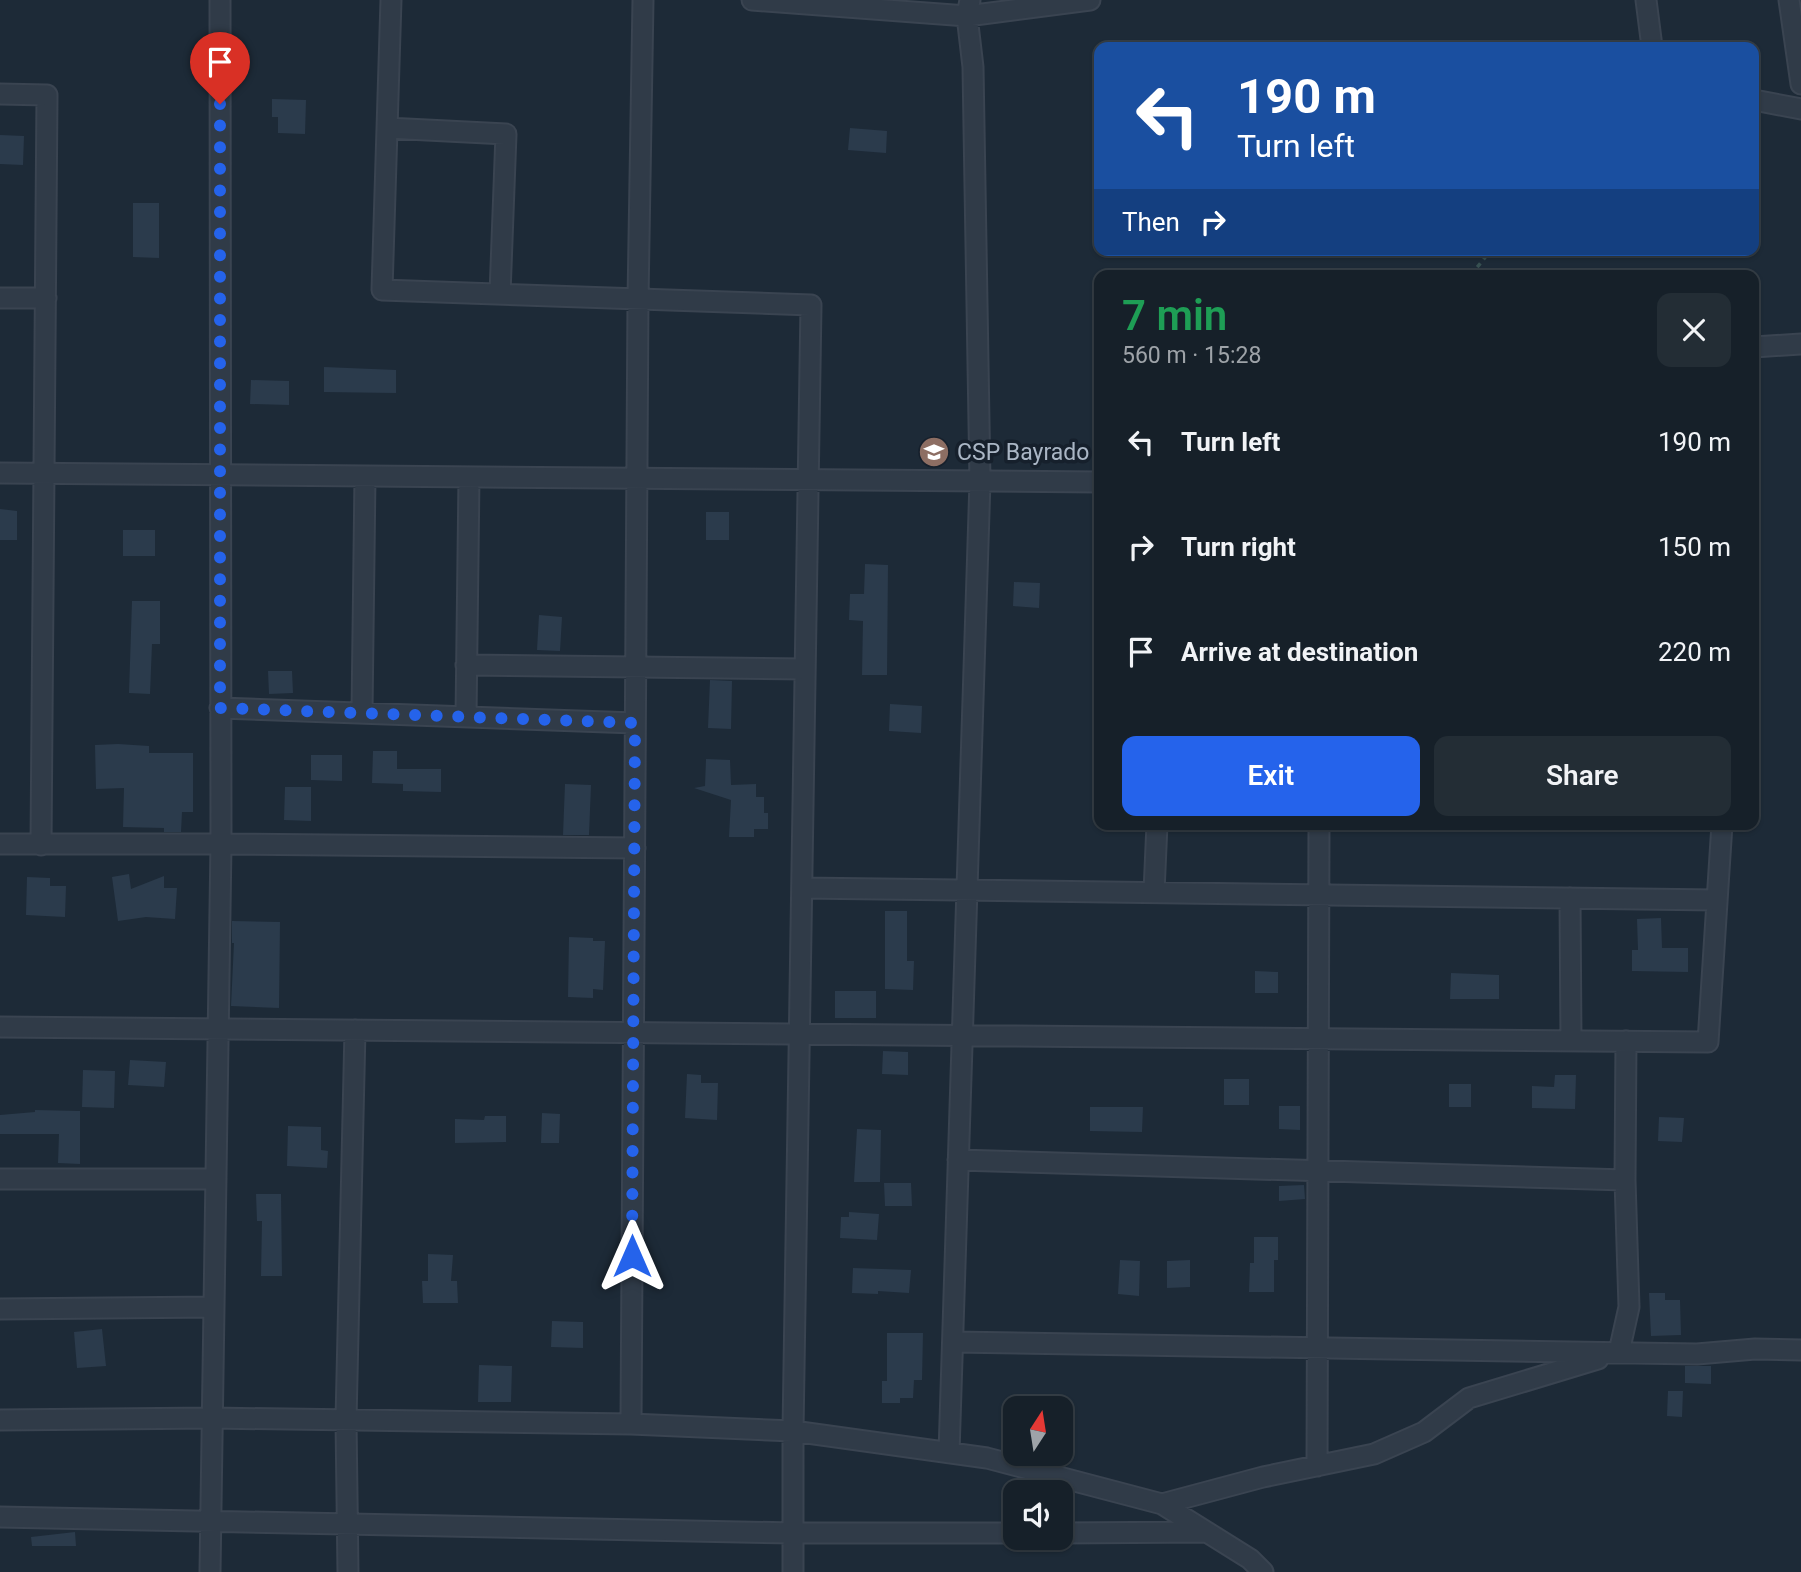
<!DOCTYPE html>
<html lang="en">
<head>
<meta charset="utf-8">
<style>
  body { margin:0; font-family:Roboto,sans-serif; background:#232d35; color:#f1f3f6; height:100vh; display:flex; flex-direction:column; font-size:26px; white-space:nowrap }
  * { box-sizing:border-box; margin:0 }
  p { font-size:23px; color:#9ea3a8 }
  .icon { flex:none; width:38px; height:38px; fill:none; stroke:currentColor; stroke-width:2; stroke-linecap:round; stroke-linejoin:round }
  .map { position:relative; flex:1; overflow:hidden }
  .side { position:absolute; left:1094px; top:270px; width:665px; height:560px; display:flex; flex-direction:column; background:#162029; border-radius:14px; box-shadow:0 2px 5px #0004,0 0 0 2px #353e46 }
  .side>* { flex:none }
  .top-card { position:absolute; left:1094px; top:42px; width:665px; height:214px; border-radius:14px; box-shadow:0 2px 5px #0004,0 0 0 2px #353e46; background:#1a4fa0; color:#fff; overflow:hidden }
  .needle { width:46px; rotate:12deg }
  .fabs { position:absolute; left:1003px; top:1396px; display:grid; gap:14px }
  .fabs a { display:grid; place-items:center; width:70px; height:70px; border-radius:14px; background:#162029; box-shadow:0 2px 5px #0004,0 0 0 2px #353e46; font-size:35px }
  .pin { position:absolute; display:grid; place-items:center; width:60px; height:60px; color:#fff; margin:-72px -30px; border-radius:50% 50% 50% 0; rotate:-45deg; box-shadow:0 0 7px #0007 }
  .pin .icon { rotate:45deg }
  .me { position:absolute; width:77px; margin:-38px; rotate:0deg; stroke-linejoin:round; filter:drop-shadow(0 0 5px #0008) }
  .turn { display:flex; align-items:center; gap:24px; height:147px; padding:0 28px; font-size:32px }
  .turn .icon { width:91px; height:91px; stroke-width:2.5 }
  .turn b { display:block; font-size:49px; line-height:60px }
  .then { display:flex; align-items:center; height:66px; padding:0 28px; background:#0003; gap:14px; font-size:26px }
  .round { display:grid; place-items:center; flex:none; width:74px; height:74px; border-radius:14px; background:#232d35 }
  .headline { display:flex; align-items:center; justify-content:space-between; height:119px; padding:0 28px }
  h1 { font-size:42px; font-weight:600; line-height:52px; color:#1e9e55 }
  .primary-button { display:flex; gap:14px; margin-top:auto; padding:14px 28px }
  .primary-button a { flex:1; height:80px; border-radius:14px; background:#2563eb; color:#fff; font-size:28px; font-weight:600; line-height:80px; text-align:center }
  .primary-button a+a { background:#232d35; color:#f1f3f6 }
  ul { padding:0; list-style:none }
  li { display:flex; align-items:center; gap:21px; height:105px; padding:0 28px }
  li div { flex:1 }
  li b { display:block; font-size:26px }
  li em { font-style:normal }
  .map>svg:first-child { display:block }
  .building { fill:#2b3b4c }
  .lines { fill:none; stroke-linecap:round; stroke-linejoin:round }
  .minor-casing { stroke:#3a4451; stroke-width:23 }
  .path { stroke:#375051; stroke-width:3.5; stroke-dasharray:5 5; stroke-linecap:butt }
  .minor { stroke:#303b48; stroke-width:19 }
  .route { stroke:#2563eb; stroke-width:12; stroke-dasharray:0 21.6 }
  .labels { text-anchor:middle; stroke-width:7; stroke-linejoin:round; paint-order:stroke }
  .poi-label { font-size:23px; fill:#aab6c5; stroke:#16202c; text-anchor:start }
</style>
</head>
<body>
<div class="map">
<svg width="1801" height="1572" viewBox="0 0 1801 1572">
  <rect width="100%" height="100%" fill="#1d2a37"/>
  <path class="building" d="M272,99l34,1 -1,34 -27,-1v-16h-6z
    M850,128l37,3 -1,22 -38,-3z
    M0,135l24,1 -1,29 -23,-1z
    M133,203h26v55l-26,-1z
    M324,367l72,3v23l-72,-1z
    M251,380l38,1v24l-39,-1z
    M0,509l17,2v29h-17z
    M706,512h23v28h-23z
    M123,530h32v26h-32z
    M865,564l23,1 -1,110h-25l1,-54 -14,-1 1,-26h14z
    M1014,582l26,1 -1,25 -26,-2z
    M132,601h28v43h-8l-2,50 -21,-1z
    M539,615l23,2 -2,34 -23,-1z
    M268,671h24l1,22 -24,1z
    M710,680l22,1 -1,48 -23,-1z
    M890,704l32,2 -1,27 -32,-2z
    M118,744l31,2v7h44v59h-11l-1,20h-17v-4l-41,-1 1,-39 -28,1 -1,-44z
    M373,751h24v18h44v23l-38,-1v-7l-31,-1z
    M311,755h31v26l-31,-1z
    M706,759l24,1 1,25 25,-1v13h8v16h4v16h-14v8h-25l2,-37 -37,-12 11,-2z
    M565,784l26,1 -2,50h-26z
    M285,787h26v34l-27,-1z
    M129,874l2,15 33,-13v12h13l-2,31 -29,-2 -28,4 -6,-44z
    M27,877l23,1v8h16l-1,31 -39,-2z
    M885,911h22v50h7l-1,29 -28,-1z
    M1661,918l1,30h26v24l-56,-1v-21h6l-1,-31z
    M232,921l48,1 -1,86 -48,-2 3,-63h-2z
    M569,937l24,1v3h12l-2,49 -10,-1v9l-25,-1z
    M1255,971l23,1v21h-23z
    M1451,973l48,2v24h-49z
    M835,991h41v27h-41z
    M883,1051l25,1v23l-26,-1z
    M130,1060l36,2 -2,25 -36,-2z
    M83,1070l32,1 -1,37 -32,-1z
    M687,1074l14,1v8h17l-1,37 -32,-2z
    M1555,1075h21l-1,34 -43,-1v-22l22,1z
    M1224,1079h25v26h-25z
    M1449,1084h22v23h-22z
    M1279,1106h21v24l-21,-1z
    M1090,1107h53l-1,25 -52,-1z
    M35,1110l45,1v53l-22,-1 1,-29h-59v-19l35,-3z
    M542,1113l18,1 -1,29h-18z
    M485,1116h21v26l-51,1v-24l29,1z
    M1659,1117l25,1 -2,24 -24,-1z
    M288,1126l33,1v23l7,1 -1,17 -40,-2z
    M857,1129l24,1 -1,52h-26z
    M884,1183h27l1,23h-27z
    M1304,1185l1,14 -26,2v-15z
    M256,1194h25l1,82h-21l1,-55h-5z
    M849,1212l30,2 -2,26 -37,-2 1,-21h8z
    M1254,1237h24v23h-4v32h-25l1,-29h4z
    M428,1254l25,1 -2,26h6l1,22h-35l-1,-22h6z
    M1120,1260l20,1 -1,35 -21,-2z
    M1190,1260v27l-23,1v-27z
    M853,1268l58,2 -2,23 -31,-2v3l-26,-1z
    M1649,1293h16v7h15l1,35 -30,1z
    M552,1321l31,1v26l-32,-1z
    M102,1329l4,37 -29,2 -3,-36z
    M887,1333h36l-1,47h-8l-1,18h-13v5h-18v-22h5z
    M479,1365l33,1 -1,36h-33z
    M1685,1366h26v18l-26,-1z
    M1668,1391h15l-1,26 -15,-1z
    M75,1532l1,14h-44l-1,-9z"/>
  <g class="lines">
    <g class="minor-casing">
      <path id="minor" d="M391,0l-9,290 429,15 -18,1126v141
        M752,0l215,16 123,-16
        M1646,0l6,47
        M1789,0l12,84
        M0,94l47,1 -6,750
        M1754,100l47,9
        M387,128l119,6 -6,160
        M0,298h46
        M1754,347l47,-3
        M0,473l1099,9
        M466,665l339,4
        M220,708l415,15
        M362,713l3,-237
        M466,717l3,-240
        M0,844h221l414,4
        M802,888l914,12
        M1154,892l3,-68
        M1570,898l1,143
        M0,1027l1708,15 14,-218
        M958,1160l667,20
        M0,1179h216
        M0,1309l214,-2
        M953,1342l744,12 58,-5 46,1
        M1619,1352l10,-45 -4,-127 1,-139
        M0,1420l212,-2 419,6 162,7 194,27 175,46 88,55 13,13
        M631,1424l7,-1125 5,-299
        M949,1453l31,-972 -7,-414 -6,-51 3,-16
        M1317,1466l2,-642
        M1162,1504l101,-27 111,-23 50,-22 45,-34 129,-39
        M0,1517l793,16h222
        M1060,1533l146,-1
        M210,1572l11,-728 -1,-844
        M348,1572l-2,-152 9,-390"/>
    </g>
    <path class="path" d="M1471,275l20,-25"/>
    <use href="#minor" class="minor"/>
  </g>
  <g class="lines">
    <path class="route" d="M220,104v604l415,15 -3,533"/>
  </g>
  <defs>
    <g id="school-disc" transform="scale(1.575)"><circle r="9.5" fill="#8d6e63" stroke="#16202c"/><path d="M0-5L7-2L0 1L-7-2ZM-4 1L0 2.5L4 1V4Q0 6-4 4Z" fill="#fff"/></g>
  </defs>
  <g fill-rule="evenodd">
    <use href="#school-disc" x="934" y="452"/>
  </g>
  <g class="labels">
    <g class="poi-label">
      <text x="957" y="460">CSP Bayrado</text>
    </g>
  </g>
</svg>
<div class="fabs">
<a><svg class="needle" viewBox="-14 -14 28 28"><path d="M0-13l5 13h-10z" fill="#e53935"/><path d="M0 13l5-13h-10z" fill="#9ea3a8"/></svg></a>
<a><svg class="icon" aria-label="sound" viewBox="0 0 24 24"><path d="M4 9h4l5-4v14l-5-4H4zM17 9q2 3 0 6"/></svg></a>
</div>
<div class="pin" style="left:220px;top:104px;background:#d93025"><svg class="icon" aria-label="arrive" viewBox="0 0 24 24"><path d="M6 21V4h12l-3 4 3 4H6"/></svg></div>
<svg class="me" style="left:632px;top:1256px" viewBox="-20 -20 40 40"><path d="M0-17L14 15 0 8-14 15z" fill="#2563eb" stroke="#fff" stroke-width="4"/></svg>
<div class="top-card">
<div class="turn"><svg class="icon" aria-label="left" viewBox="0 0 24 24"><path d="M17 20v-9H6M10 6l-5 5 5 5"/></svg><div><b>190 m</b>Turn left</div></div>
<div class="then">Then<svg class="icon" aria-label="right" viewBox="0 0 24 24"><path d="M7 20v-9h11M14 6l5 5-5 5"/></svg></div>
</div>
<section class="side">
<div class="headline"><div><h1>7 min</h1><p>560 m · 15:28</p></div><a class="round"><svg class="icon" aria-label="close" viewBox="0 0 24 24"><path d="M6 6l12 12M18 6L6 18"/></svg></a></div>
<ul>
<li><svg class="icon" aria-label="left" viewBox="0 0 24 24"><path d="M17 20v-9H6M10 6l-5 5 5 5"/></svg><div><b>Turn left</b></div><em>190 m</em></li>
<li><svg class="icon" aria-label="right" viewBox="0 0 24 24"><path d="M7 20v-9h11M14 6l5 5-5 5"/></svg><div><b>Turn right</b></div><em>150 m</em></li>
<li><svg class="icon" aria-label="arrive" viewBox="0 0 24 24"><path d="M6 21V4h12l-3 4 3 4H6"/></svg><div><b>Arrive at destination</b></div><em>220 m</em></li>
</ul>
<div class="primary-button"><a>Exit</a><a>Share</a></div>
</section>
</div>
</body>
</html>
